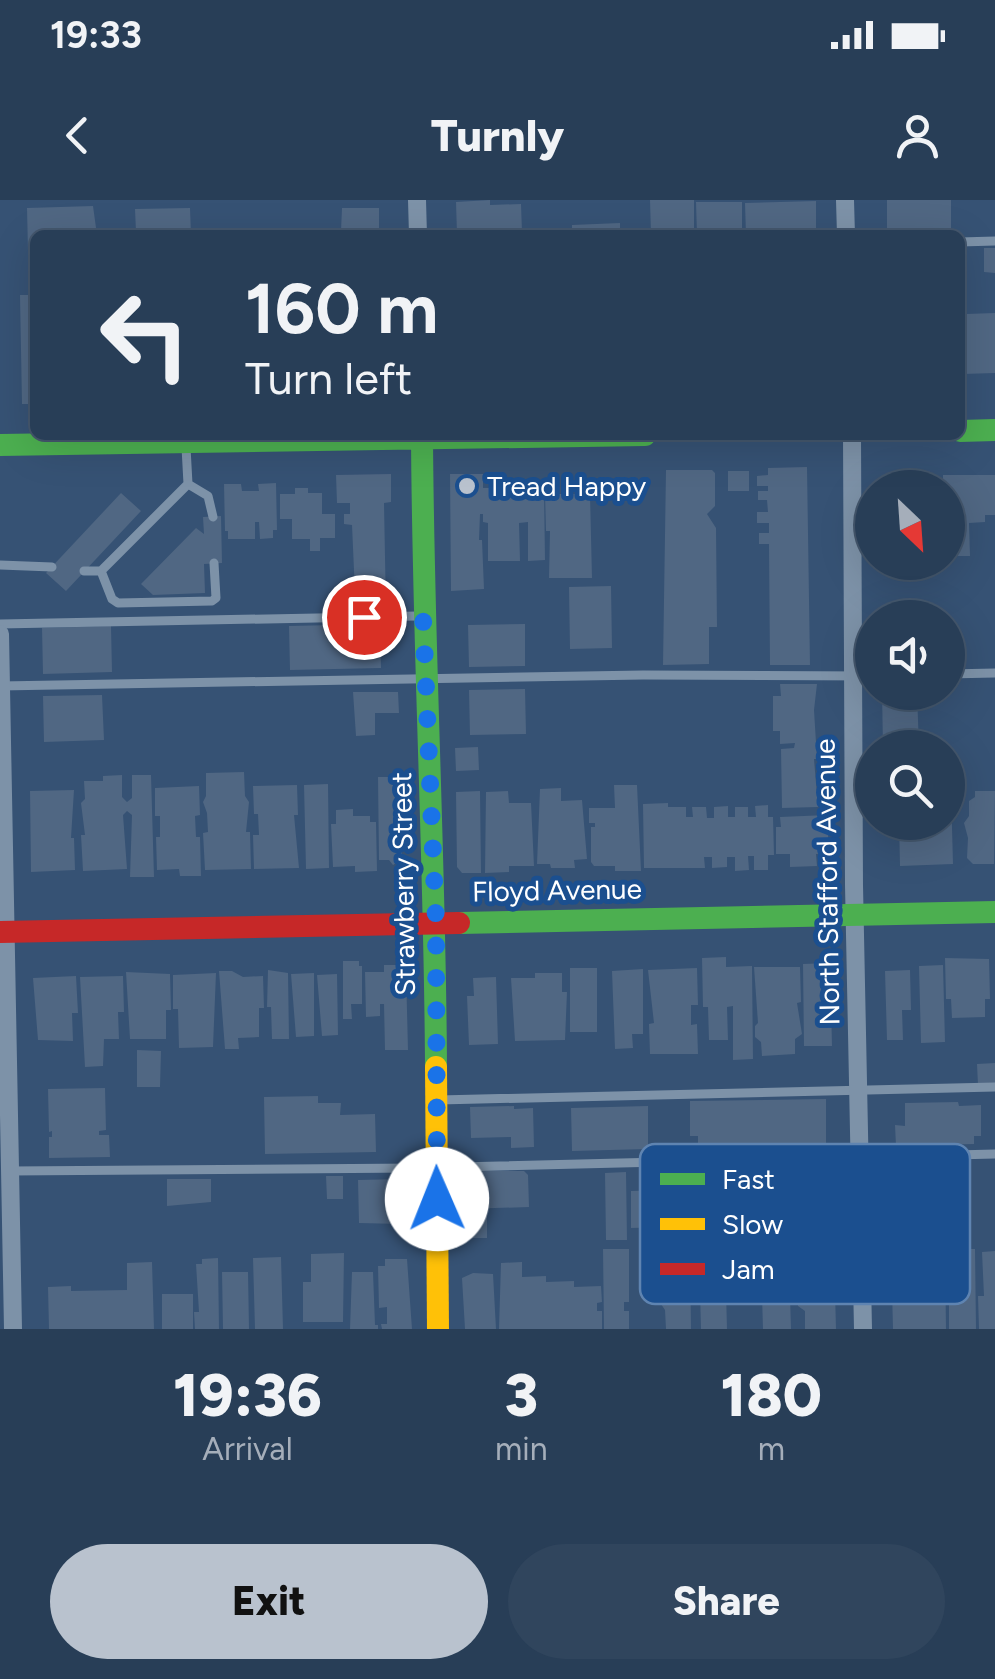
<!DOCTYPE html>
<html lang="en">
<head>
<meta charset="utf-8">
<style>
  body { margin:0; font-family:Figtree,sans-serif; background:#30455d; color:#f1f3f6; height:100vh; display:flex; flex-direction:column; font-size:38px; white-space:nowrap }
  * { box-sizing:border-box; margin:0 }
  p { font-size:32px; color:#a5aeba }
  .icon { flex:none; width:55px; height:55px; fill:none; stroke:currentColor; stroke-width:2; stroke-linecap:round; stroke-linejoin:round }
  .map { position:relative; height:1129px; overflow:hidden }
  .sheet { display:flex; flex-direction:column; background:#283e57; flex:1 }
  .sheet>* { flex:none }
  .top-card { position:absolute; left:30px; top:30px; width:935px; height:210px; border-radius:15px; box-shadow:0 10px 40px #0002,0 0 0 2px #44576d; background:#283e57; color:#f1f3f6; overflow:hidden }
  .needle { width:65px; rotate:155deg }
  .tools { position:absolute; left:855px; top:270px; display:grid; gap:20px }
  .tools a { display:grid; place-items:center; width:110px; height:110px; border-radius:50%; background:#283e57; box-shadow:0 10px 40px #0002,0 0 0 2px #44576d; font-size:50px }
  .pin { position:absolute; display:grid; place-items:center; width:85px; height:85px; color:#fff; margin:-42px; border:5px solid #fff; border-radius:50%; box-shadow:0 2px 10px #0007 }
  .me { position:absolute; width:110px; margin:-55px; rotate:359deg; stroke-linejoin:round; filter:drop-shadow(0 0 8px #0008) }
  .turn { display:flex; align-items:center; gap:35px; height:210px; padding:0 50px; font-size:45px }
  .turn .icon { width:130px; height:130px; stroke-width:2.5 }
  .turn b { display:block; font-size:70px; line-height:85px }
  .eta { display:flex; justify-content:space-evenly; align-items:center; height:170px; text-align:center }
  .eta b { font-size:60px; font-weight:800; line-height:70px }
  .cta { display:flex; gap:20px; margin-top:auto; padding:20px 50px }
  .cta a { flex:1; height:115px; border-radius:60px; background:#b9c2ce; color:#111; font-size:40px; font-weight:800; line-height:115px; text-align:center }
  .cta a+a { background:#30455d; color:#f1f3f6 }
  .status { display:flex; justify-content:space-between; align-items:center; height:70px; padding:0 50px; background:#283e57; direction:ltr }
  .status svg { height:28px; fill:currentColor }
  header { display:flex; justify-content:space-between; align-items:center; height:130px; padding:0 50px; background:#283e57; font-size:45px; font-weight:800 }
  .map>svg:first-child { display:block }
  .building { fill:#506783 }
  .lines { fill:none; stroke-linecap:round; stroke-linejoin:round }
  .lane { stroke:#7d92a8; stroke-width:9 }
  .street { stroke:#7d92a8; stroke-width:18 }
  .fast { stroke:#4caf50; stroke-width:22 }
  .slow { stroke:#ffc107; stroke-width:22 }
  .jam { stroke:#c62828; stroke-width:22 }
  .route { stroke:#1a73e8; stroke-width:18; stroke-dasharray:0 32.4 }
  .poi-dot { fill:#b9c2ce; stroke:#1b4f8f; stroke-width:4 }
  .labels { text-anchor:middle; stroke-width:10; stroke-linejoin:round; paint-order:stroke }
  .poi-label { font-size:28px; fill:#fff; stroke:#1b4f8f; text-anchor:start }
  .street-label { font-size:28px; fill:#fff; stroke:#1b4f8f }
  .key { fill:#1b4f8f; stroke:#5f84b1; stroke-width:2.5 }
  .key-label { font-size:28px; fill:#fff }
</style>
</head>
<body>
<div class="status"><b>19:33</b><svg viewBox="0 0 49 12"><path d="M0 12V9h3v3zM5 12V6h3v6zM10 12V3h3v9zM15 12V0h3v12zM26 1h20v11H26zM47 4h2v5h-2z"/></svg></div>
<header><svg class="icon" aria-label="back" viewBox="0 0 24 24"><path d="M15 5l-7 7 7 7"/></svg>Turnly<svg class="icon" aria-label="person" viewBox="0 0 24 24"><circle cx="12" cy="8" r="4"/><path d="M4 21q1-7 8-7t8 7"/></svg></header>
<div class="map">
<svg width="995" height="1129" viewBox="0 0 995 1129">
  <rect width="100%" height="100%" fill="#365274"/>
  <path class="building" d="M490,0v5l31,-1 1,28 -65,2 -1,-32z
    M650,0h44v35h-43z
    M887,0h64v31h-64z
    M816,1v34h-70l-1,-32z
    M696,2h46v33h-45z
    M93,6l4,29h-62v15l-7,1 -1,-43z
    M190,8l1,27 -55,-3 -1,-23z
    M342,8h37v27h-47v-4h9z
    M620,23v12h-48v-10z
    M984,48h11v25l-11,-1z
    M20,95h15v109h-13z
    M995,113v60l-32,1 -1,-38 4,-1v-21z
    M807,267l3,198h-40l-1,-121h-10v-11h10v-10h-12v-11h11l-1,-12h-9v-9h10v-5h-11v-10l11,-1v-7z
    M666,270h46l3,3v33l-8,8 9,14 1,99h-8v37l-46,1z
    M728,271h21v20h-21z
    M391,274v28l-7,1 2,107 -53,2v-19h22l-3,-68 -8,-1v-10h6v-11h-13l-1,-28z
    M450,274h33v14h61l1,72 -17,1v-39l-9,1 1,38h-32v-38l-5,-1v-8h-3l-1,26h3l2,49 -33,2z
    M943,275h52v40h-10v7l-16,1 1,33h-19l-3,-68h-5z
    M936,278l5,4v6h-65l5,-8 8,2 16,-3 3,3z
    M276,283l1,47h-4v8l-13,1 -1,-17h-4v17h-27v-8h-3l-1,-47h17l1,7h17l-1,-7z
    M295,288h13v5h14v21h13v24h-15v13h-10v-12h-18v-20h-12v-25h15z
    M121,293l20,18 -75,80 -20,-18z
    M545,294h45l2,84h-43l1,-47h-4z
    M221,316l1,47 -18,1 1,29 -52,2 -12,-11 55,-56 8,6 -1,-17z
    M611,386l1,62 -42,1 -1,-62z
    M380,424l1,44 -91,2 -1,-44z
    M525,424v42l-56,1 -1,-42z
    M111,426l1,46 -69,2 -1,-46z
    M780,484h37l-3,26 3,49h-3l4,48 -36,1 -1,-59 13,-1 1,-5 -15,1v-13h-7v-35h8z
    M525,489l1,45 -56,1 -1,-45z
    M353,492h45l1,21h-24v22l-19,1z
    M882,492h35l2,56h-36z
    M102,495l2,45 -60,2 -1,-46z
    M478,547l1,23 -23,1 -1,-23z
    M244,572l1,24 4,6 -3,30h4l1,37 -46,1 -2,-37 5,-1 -1,-19 -4,-11 3,-6v-23z
    M122,575v22l5,5 5,-4v-23h19l3,102h-24l2,-62 -5,-4 -4,4 4,54 -44,2 -2,-36h4l-4,-32 4,-4 -1,-18h19v-5z
    M378,577h23l1,82 -9,6 -4,-5h-10z
    M328,584l1,84 -23,1 -2,-84z
    M297,585l1,30h-4l5,53 -45,1 -1,-34h6l-1,-21h-4l-1,-28z
    M614,585h23l4,86h-26v-5h-21l-3,-4v-35h4v-4h-6v-15h26z
    M199,586l1,29 -5,1 1,21h4l1,39h-21l-1,-7 -22,1 -1,-33h4v-21h-5v-28z
    M561,588v13l21,-1 5,59 -13,1 1,8h-24l-1,-4h-13l3,-75z
    M74,590l-3,48h3l1,32 -44,2 -1,-81z
    M948,590h3l2,74 -53,2 -1,-44h49z
    M480,591l1,82h-19l-5,-6 -1,-75z
    M508,591l1,12h22l3,63h-25v6l-24,1 1,-81z
    M975,591h20l-1,73h-21l-6,-6 1,-20 -4,-15 5,-7v-15l6,-4z
    M668,603v4h18v10h7l-1,-10h14l1,11h7v-11l14,-1v11h7v-10h13v10h8l-1,-11 13,-1v12h5l1,38h-6v15h-14v-14h-6l1,14 -14,1v-14h-8v10l-15,1v-11h-8l1,11h-61l-1,-64z
    M353,609v7h17v6h6l1,49 -22,1v-6l-22,1 -2,-43h5v-14z
    M827,615l2,38 -13,1 1,12 -27,1v-13h-14v-27h5l-1,-10z
    M726,757v10l26,-1 1,93 -20,1v-54l-6,1 1,33h-19l-1,-33h-5l-1,-49z
    M945,758l44,1 1,40h-5v18l-33,1 -1,-19h-5z
    M343,761h16v5h3v38h-11l1,15h-9z
    M830,763l2,83h-28l-1,-82z
    M384,765h18v6h4l2,79h-23l-1,-46h-4v12l-14,1 -1,-45h19z
    M943,765l2,77 -24,1 -2,-77z
    M754,767h46l1,35 -4,1 5,31 -7,5v15l-33,2 -1,-14 -6,-5v-11l3,-3z
    M570,768h27v64h-27z
    M697,768l1,37h-7v20l6,-1 1,30h-48l-1,-30 5,-1 -6,-53z
    M643,769v65h-11l1,14 -18,1 -3,-78z
    M268,770l20,3 1,66h-17l-1,-32h-4z
    M910,770l1,40h-9l1,30h-16l-2,-69z
    M219,771h13l11,6 20,-1 1,32h-5v29l-21,1 1,11h-14z
    M126,772l44,2 1,36h-5v29h-36z
    M216,773l-3,74 -34,1 -1,-39h-5v-34z
    M314,773v63l-18,1 -5,-63z
    M535,773h27v19h5l-2,48 -50,1 -4,-63h24z
    M337,774l1,61 -16,1 -5,-61z
    M76,776l2,37h-6l1,28 -35,-1 -5,-62z
    M123,776l1,36h-6l1,27h-15l-1,27 -18,1 -5,-90z
    M496,777l2,67 -29,1 -2,-49h7l-1,-18z
    M137,850l24,1 -1,36h-23z
    M995,863v22h-17l-1,-21z
    M105,888l1,42 -7,1v4h10l1,22 -61,1v-21h3v-6l-3,1 -1,-43z
    M318,896v7h23l-1,12 35,-1 1,38 -111,2 -1,-57z
    M826,899v49l-128,2v-14h-8v-35z
    M958,902l1,4 22,-1v31h-7v8l-78,2 -1,-21 10,1v-23z
    M514,906v3l19,-1 1,39 -23,1v-11l-40,1 -1,-31z
    M648,906v43l-76,2 -1,-43z
    M464,971h60l4,4 1,32 -65,2z
    M626,972l1,68h-21l-1,-67z
    M326,976h17v23h-16z
    M167,979h44v23l-44,4z
    M401,979v45l-42,-1 -1,-43z
    M666,990v37l-35,1v-37z
    M487,1013v25h-22v-24z
    M956,1041h8v8h11l1,80h-27v-32h5l-1,-36h-4v-18z
    M603,1049h26v53h-5v9h5v18h-25z
    M916,1050l1,45h8l1,-44h19l1,78h-53l-2,-78z
    M995,1051v78h-16l-1,-33h6l-2,-44z
    M344,1053l-1,69h-40v-40h8v-28z
    M834,1053l2,76h-31v-18l-7,-5v-13h6l-1,-20h6l-1,-19z
    M664,1056h26l1,73h-25l-1,-19 -4,-6 4,-12z
    M281,1057l2,72h-28l-2,-71z
    M218,1058l1,71h-24l-1,-17h5l-3,-48h6v-5z
    M385,1059h22l5,70h-30l-1,-5h6v-17l-8,1 -1,-42h7z
    M789,1061l2,68h-28l-2,-67z
    M152,1062l2,67h-105l-1,-42 23,-1v5l56,-1v-27z
    M522,1062v15l24,-1v6l28,-1v6l27,-1 1,16 -5,1v8h5v18h-103l2,-66z
    M222,1072h26l1,57h-26z
    M352,1072h21l2,53h3v4h-28z
    M473,1073l20,1 3,55h-31l-3,-51z
    M726,1091l1,38h-26l-1,-37z
    M162,1094h31v35h-31z"/>
  <g class="lines">
    <path class="lane" d="M960,42l35,-1
      M188,284l20,12 5,21
      M0,365l52,2
      M84,371h17l87,-87 -2,-37
      M101,371l11,28 6,4 94,-2 4,-3 -2,-35
      M0,424l417,-8
      M948,474l47,-1
      M0,486l643,-11 229,1
      M439,900l556,-13
      M10,971l406,-3 579,-14"/>
    <path class="street" d="M417,0l1,35
      M845,0l1,35
      M852,235l2,450 9,444
      M0,434l13,695"/>
    <path class="fast" d="M960,231l35,-1
      M422,235c1,211 13,421 14,632
      M0,245l645,-10
      M459,723l536,-11"/>
    <path class="slow" d="M436,867l2,262"/>
    <path class="jam" d="M0,732l459,-9"/>
  </g>
  <g class="lines">
    <path class="route" d="M364,417l59,-1 13,306 1,277"/>
  </g>
  <circle class="poi-dot" cx="467" cy="286" r="10"/>
  <g class="labels">
    <g class="poi-label">
      <text x="487" y="296">Tread Happy</text>
    </g>
    <g class="street-label">
      <text transform="translate(827 682) rotate(-91)" y="10">North Stafford Avenue</text>
      <text transform="translate(403 684) rotate(-91)" y="10">Strawberry Street</text>
      <text transform="translate(557 690) rotate(-1)" y="10">Floyd Avenue</text>
    </g>
  </g>
  <rect x="640" y="944" width="330" height="160" rx="15" class="key"/>
  <rect x="660" y="973" width="45" height="12" fill="#4caf50"/>
  <rect x="660" y="1018" width="45" height="12" fill="#ffc107"/>
  <rect x="660" y="1063" width="45" height="12" fill="#c62828"/>
  <g class="key-label">
    <text x="722" y="989">Fast</text>
    <text x="722" y="1034">Slow</text>
    <text x="722" y="1079">Jam</text>
  </g>
</svg>
<div class="tools">
<a><svg class="needle" viewBox="-14 -14 28 28"><path d="M0-13l5 13h-10z" fill="#e53935"/><path d="M0 13l5-13h-10z" fill="#a5aeba"/></svg></a>
<a><svg class="icon" aria-label="sound" viewBox="0 0 24 24"><path d="M4 9h4l5-4v14l-5-4H4zM17 9q2 3 0 6"/></svg></a>
<a><svg class="icon" aria-label="search" viewBox="0 0 24 24"><circle cx="10" cy="10" r="6"/><path d="M15 15l6 6"/></svg></a>
</div>
<div class="pin" style="left:364px;top:417px;background:#d93025"><svg class="icon" aria-label="arrive" viewBox="0 0 24 24"><path d="M6 21V4h12l-3 4 3 4H6"/></svg></div>
<svg class="me" style="left:437px;top:999px" viewBox="-20 -20 40 40"><circle r="19" fill="#fff"/><path d="M0-13L10 11 0 6-10 11z" fill="#1a73e8"/></svg>
<div class="top-card">
<div class="turn"><svg class="icon" aria-label="left" viewBox="0 0 24 24"><path d="M17 20v-9H6M10 6l-5 5 5 5"/></svg><div><b>160 m</b>Turn left</div></div>
</div>
</div>
<section class="sheet">
<div class="eta">
<div><b>19:36</b><p>Arrival</p></div>
<div><b>3</b><p>min</p></div>
<div><b>180</b><p>m</p></div>
</div>
<div class="cta"><a>Exit</a><a>Share</a></div>
</section>
</body>
</html>
